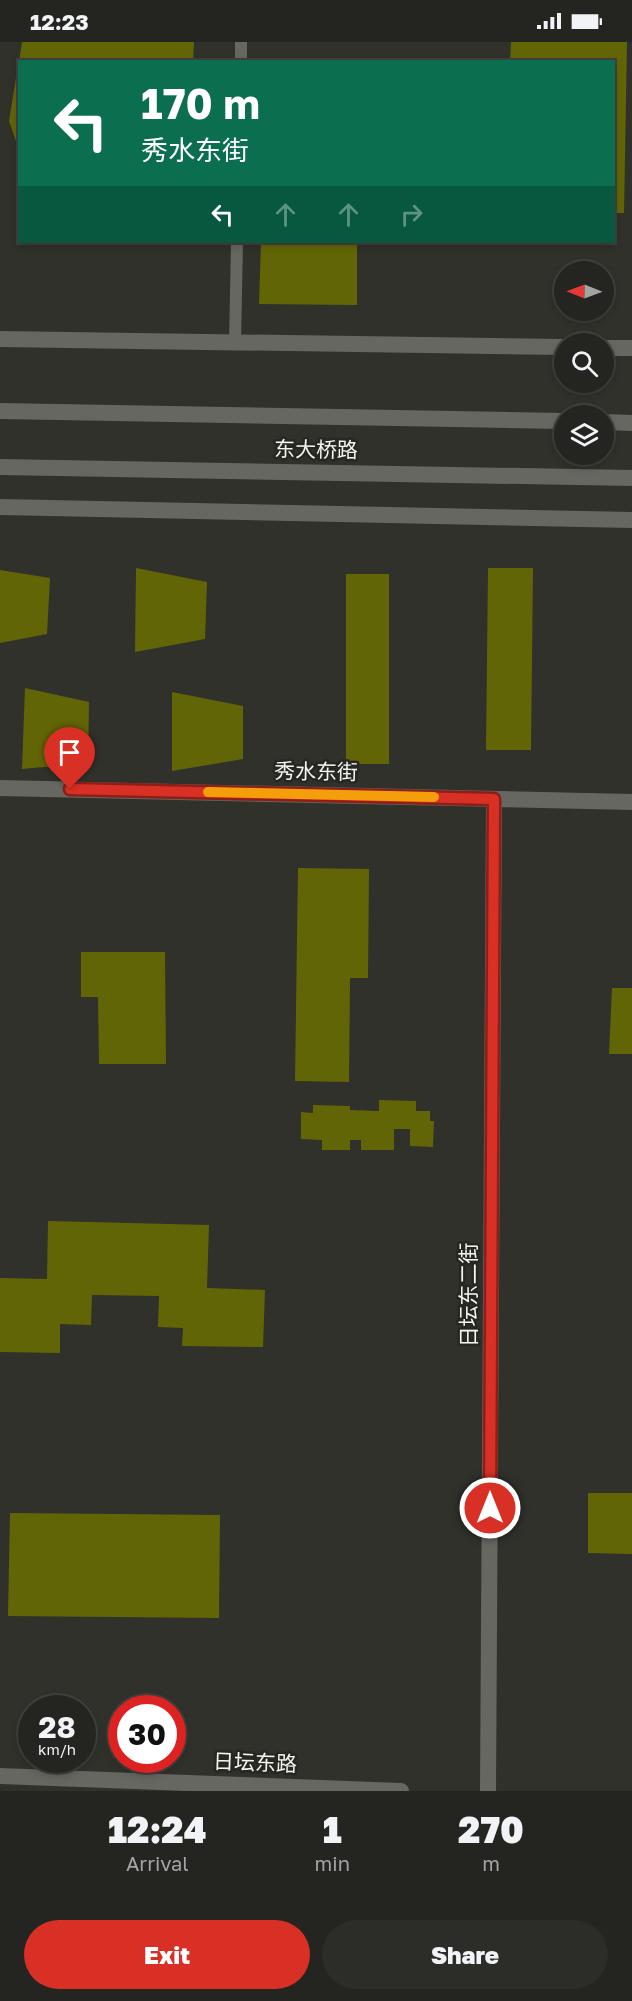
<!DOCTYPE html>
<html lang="en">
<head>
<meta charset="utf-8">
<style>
  body { margin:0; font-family:"Golos Text","Noto Sans SC",sans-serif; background:#2c2d29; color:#f1f3f6; height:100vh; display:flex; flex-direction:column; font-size:22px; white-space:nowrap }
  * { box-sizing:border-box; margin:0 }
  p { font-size:20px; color:#a3a5a5 }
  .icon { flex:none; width:33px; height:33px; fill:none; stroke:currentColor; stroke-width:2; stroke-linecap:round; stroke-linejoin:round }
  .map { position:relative; height:1749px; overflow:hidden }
  .side { display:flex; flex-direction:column; background:#242520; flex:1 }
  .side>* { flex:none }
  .guide { position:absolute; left:18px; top:18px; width:597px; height:183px; border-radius:0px; box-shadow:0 3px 9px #0003,0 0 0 2px #41423e; background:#0b6e4f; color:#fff; overflow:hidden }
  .needle { width:39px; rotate:271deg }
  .fabs { position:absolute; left:554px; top:219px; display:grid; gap:12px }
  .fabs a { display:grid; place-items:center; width:60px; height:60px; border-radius:50%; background:#242520; box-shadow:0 3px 9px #0003,0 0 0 2px #41423e; font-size:30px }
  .speed { position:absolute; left:18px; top:1653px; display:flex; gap:12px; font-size:30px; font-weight:700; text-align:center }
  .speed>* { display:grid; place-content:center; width:78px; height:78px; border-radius:50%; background:#242520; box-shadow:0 3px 9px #0003,0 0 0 2px #41423e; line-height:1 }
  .speed small { font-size:15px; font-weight:400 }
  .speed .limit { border:9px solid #d22; background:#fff; color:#111 }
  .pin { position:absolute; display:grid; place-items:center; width:51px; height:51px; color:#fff; margin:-62px -26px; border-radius:50% 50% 50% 0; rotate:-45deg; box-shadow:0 0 6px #0007 }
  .pin .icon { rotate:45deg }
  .me { position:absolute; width:66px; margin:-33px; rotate:0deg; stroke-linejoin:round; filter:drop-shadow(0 0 4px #0008) }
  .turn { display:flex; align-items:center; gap:21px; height:126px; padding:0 24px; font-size:27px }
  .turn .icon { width:78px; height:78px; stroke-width:2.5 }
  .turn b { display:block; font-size:42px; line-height:51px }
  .lanes { display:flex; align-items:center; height:57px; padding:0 24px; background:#0003; justify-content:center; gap:30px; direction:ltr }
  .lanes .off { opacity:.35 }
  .eta { display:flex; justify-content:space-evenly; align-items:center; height:102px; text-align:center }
  .eta b { font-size:36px; font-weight:800; line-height:42px }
  .primary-button { display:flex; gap:12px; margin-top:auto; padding:12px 24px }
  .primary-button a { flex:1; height:69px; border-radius:36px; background:#d93025; color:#fff; font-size:24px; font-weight:800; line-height:69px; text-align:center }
  .primary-button a+a { background:#2c2d29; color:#f1f3f6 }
  .status { display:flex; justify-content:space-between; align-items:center; height:42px; padding:0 30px; background:#242520; direction:ltr }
  .status svg { height:16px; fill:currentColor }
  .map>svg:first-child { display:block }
  .building { fill:#626506 }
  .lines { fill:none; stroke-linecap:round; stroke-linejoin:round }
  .service { stroke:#666760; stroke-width:12 }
  .minor { stroke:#666760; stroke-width:16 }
  .tertiary { stroke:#666760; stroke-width:16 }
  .secondary { stroke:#666760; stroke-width:16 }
  .route-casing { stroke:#8d1f18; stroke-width:15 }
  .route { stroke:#d93025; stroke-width:10 }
  .slow { stroke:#f59e0b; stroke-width:10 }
  .labels { text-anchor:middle; stroke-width:5; stroke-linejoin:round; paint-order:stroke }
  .street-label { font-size:21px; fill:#f4f5f1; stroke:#262721 }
</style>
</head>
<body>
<div class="status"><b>12:23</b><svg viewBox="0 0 49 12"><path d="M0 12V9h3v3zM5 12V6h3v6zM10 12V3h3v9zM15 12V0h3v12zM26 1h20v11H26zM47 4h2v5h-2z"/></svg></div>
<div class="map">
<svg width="632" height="1749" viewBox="0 0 632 1749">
  <rect width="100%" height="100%" fill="#30312b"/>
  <path class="building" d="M22,0h172l-1,20h-174z
    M511,0h116l-3,171h-10v-151h-104z
    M18,23h2l-1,85 -10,-29z
    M261,200h96v63l-98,-1z
    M136,526l71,14 -2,57 -70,13z
    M488,526h45l-2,182h-45z
    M0,528l50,8 -3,56 -47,9z
    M346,532h43v190h-43z
    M25,646l64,14 -1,61 -66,6z
    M172,650l71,14v53l-71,12z
    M298,826l71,1 -1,109h-18l-1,104 -54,-1z
    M81,910h84l1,112h-67l-1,-67h-17z
    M612,946h20v66h-23z
    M379,1058l37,1v10h14v10h4l-1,26 -23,-1v-17h-16v21h-33v-10h-11v10h-28v-10l-21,-1v-27l12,1v-8l37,1v4l29,1z
    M48,1179l161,4 -2,63 58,2 -2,57 -81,-1 1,-18 -25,-1 1,-31 -67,-1 -1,30 -31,-1v29l-60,-1v-74l47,1z
    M588,1451h44v61l-44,-1z
    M10,1471l210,2 -1,103 -211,-2z"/>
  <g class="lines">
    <path class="service" d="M241,20v-20
      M235,302l2,-102"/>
    <path class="minor" d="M0,746l632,14
      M0,1734l401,15
      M488,1749l6,-992"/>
    <path class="tertiary" d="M0,297l564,8
      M603,306h29
      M0,465l632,13"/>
    <path class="secondary" d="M0,369l564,10
      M603,380l29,1
      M0,425l632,11"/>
  </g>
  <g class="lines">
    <g class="route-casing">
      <path id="route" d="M70,747l424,10 -4,709"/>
    </g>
    <use href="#route" class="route"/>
    <path class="slow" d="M208,750l226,5"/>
  </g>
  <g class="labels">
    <g class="street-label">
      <text transform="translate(316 408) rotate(1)" y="7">东大桥路</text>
      <text transform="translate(316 730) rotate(1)" y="7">秀水东街</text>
      <text transform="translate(469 1253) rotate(-90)" y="7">日坛东二街</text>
      <text transform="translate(255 1721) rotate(2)" y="7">日坛东路</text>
    </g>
  </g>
</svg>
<div class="fabs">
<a><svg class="needle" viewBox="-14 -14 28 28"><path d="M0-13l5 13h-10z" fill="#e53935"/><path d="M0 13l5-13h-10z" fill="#a3a5a5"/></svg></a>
<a><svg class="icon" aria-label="search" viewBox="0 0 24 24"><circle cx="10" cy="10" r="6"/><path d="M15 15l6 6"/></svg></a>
<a><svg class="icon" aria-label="layers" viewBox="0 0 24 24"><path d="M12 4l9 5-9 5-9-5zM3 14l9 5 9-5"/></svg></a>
</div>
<div class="speed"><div>28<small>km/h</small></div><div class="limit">30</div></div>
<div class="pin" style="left:70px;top:747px;background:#d93025"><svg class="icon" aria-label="arrive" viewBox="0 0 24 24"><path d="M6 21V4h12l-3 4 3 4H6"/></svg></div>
<svg class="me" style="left:490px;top:1466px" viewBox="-20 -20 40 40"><circle r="17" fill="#d93025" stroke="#fff" stroke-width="3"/><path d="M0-11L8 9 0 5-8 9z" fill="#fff"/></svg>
<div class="guide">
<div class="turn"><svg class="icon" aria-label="left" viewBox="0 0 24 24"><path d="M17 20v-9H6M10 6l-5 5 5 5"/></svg><div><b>170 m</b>秀水东街</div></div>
<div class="lanes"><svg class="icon" aria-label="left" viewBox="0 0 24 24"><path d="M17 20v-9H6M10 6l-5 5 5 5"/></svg><svg class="icon off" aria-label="ahead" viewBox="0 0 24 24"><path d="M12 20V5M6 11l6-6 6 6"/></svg><svg class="icon off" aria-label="ahead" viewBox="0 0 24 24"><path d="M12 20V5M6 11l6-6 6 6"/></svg><svg class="icon off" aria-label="right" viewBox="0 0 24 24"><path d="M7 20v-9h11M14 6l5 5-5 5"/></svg></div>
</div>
</div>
<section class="side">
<div class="eta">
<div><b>12:24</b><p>Arrival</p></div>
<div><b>1</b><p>min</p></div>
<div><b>270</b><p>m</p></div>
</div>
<div class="primary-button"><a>Exit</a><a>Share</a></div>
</section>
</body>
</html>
